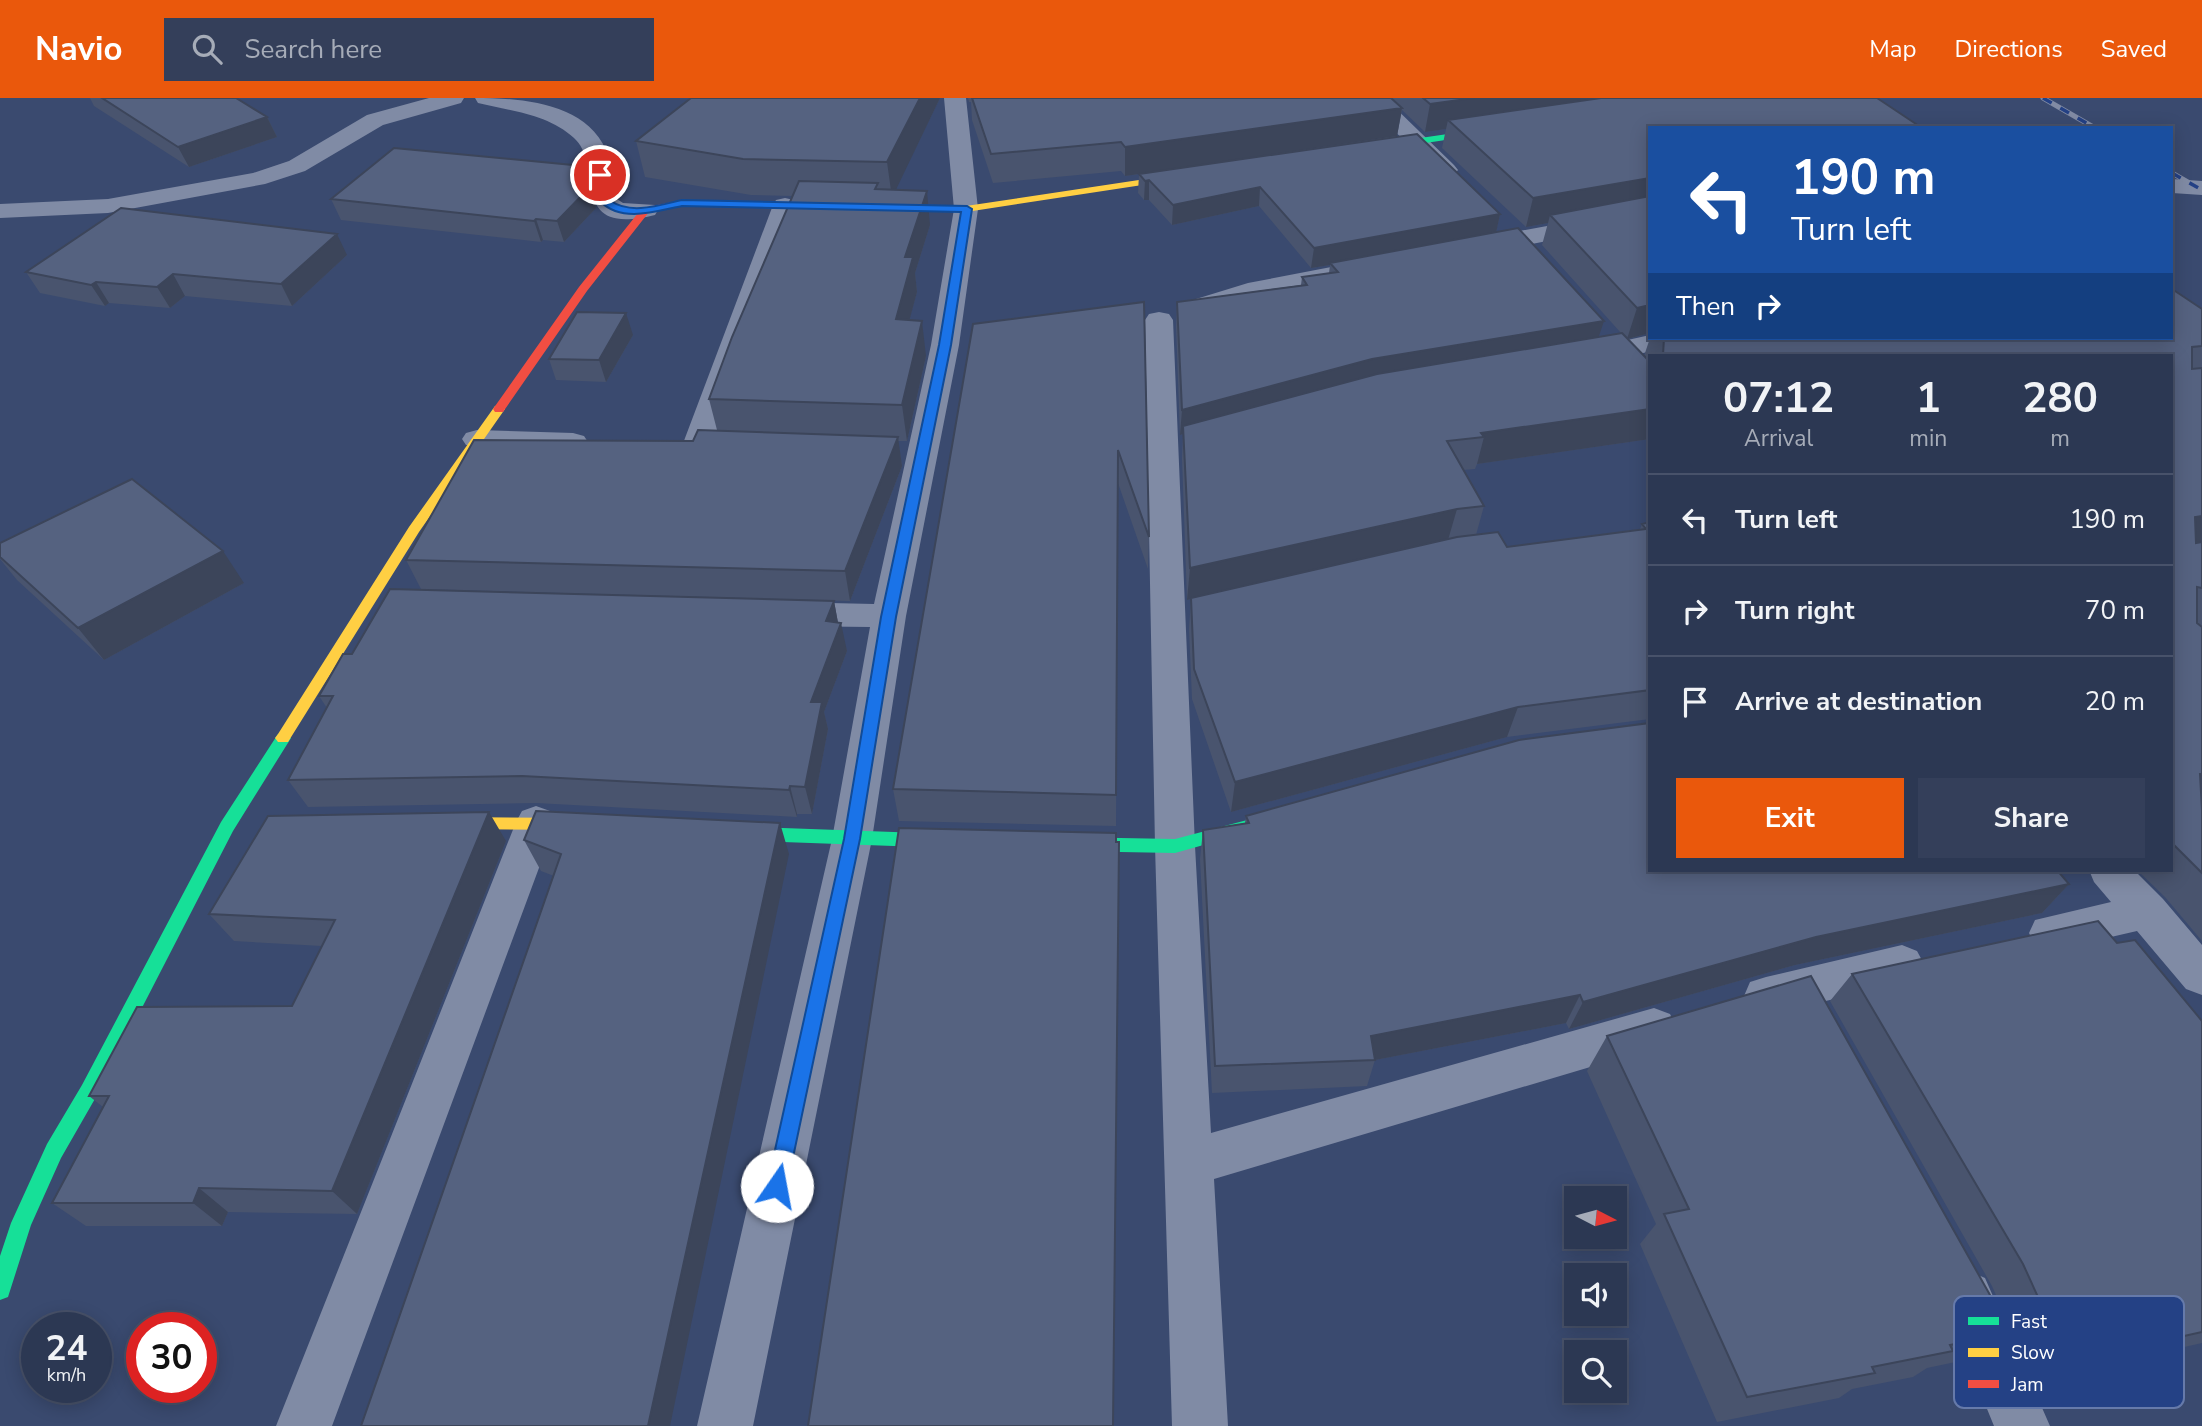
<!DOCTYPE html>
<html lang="en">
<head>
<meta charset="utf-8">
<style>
  body { margin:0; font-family:"Nunito Sans",sans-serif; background:#343f5a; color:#f1f3f6; height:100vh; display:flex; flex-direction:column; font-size:26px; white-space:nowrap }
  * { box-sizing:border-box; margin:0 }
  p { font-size:23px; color:#a6acb8 }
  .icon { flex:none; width:38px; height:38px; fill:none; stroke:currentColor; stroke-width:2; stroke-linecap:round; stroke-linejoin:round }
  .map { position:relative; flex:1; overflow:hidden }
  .details { position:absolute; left:1648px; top:256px; width:525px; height:518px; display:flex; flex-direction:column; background:#2c3853; border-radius:0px; box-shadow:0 4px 18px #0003,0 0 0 2px #48526a }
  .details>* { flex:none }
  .hud { position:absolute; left:1648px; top:28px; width:525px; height:214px; border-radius:0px; box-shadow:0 4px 18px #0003,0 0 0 2px #48526a; background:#1a4fa0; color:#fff; overflow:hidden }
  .needle { width:46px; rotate:96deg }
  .buttons { position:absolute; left:1564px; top:1088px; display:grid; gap:14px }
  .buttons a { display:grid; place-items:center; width:63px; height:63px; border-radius:0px; background:#2c3853; box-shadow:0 4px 18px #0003,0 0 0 2px #48526a; font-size:35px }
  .speed { position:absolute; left:21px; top:1214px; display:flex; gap:14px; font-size:35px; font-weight:700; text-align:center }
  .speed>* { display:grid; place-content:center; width:91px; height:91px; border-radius:50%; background:#2c3853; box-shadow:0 4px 18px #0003,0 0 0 2px #48526a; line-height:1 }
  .speed small { font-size:18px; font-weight:400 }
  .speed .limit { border:10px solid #d22; background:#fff; color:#111 }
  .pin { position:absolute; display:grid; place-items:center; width:60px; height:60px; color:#fff; margin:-30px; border:4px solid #fff; border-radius:50%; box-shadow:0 2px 7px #0007 }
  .me { position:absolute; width:77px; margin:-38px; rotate:12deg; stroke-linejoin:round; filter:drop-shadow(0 0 5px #0008) }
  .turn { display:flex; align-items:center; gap:24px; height:147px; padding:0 28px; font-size:32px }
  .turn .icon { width:91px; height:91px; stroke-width:2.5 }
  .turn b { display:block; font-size:49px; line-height:60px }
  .then { display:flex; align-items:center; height:66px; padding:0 28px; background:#0003; gap:14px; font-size:26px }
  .eta { display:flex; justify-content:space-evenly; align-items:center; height:119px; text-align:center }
  .eta b { font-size:42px; font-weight:700; line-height:49px }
  .cta { display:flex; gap:14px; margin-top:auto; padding:14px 28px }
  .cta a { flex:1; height:80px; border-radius:0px; background:#ea580c; color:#fff; font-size:28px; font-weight:700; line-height:80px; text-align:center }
  .cta a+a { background:#343f5a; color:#f1f3f6 }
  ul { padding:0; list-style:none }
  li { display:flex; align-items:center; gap:21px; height:91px; padding:0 28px; border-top:2px solid #48526a }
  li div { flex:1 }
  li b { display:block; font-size:26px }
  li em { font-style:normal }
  header { display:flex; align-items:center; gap:42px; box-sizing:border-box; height:98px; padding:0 35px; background:#ea580c; color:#fff }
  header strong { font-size:33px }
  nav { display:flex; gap:38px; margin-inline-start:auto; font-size:24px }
  .search { width:490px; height:63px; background:#343f5a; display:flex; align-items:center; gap:18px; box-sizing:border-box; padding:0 24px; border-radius:0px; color:#a6acb8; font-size:26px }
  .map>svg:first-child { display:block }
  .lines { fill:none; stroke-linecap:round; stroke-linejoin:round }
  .street { fill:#808ba5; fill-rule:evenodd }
  .fast { fill:#16e098; fill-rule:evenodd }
  .slow { fill:#ffcf43; fill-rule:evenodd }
  .jam { fill:#f24e42; fill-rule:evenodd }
  .rail-casing { stroke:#818ba4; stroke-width:5 }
  .rail { stroke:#244185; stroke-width:3.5; stroke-dasharray:10; stroke-linecap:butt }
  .wall { fill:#49546e; fill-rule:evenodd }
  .shaded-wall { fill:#3c455a }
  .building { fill:#556280; stroke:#3c455a; stroke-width:2 }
  .route { fill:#1a73e8; stroke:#114b97; stroke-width:2 }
  .key { fill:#244185; stroke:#667aaa; stroke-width:2 }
  .key-label { font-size:19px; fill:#fff }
</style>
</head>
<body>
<header>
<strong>Navio</strong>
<div class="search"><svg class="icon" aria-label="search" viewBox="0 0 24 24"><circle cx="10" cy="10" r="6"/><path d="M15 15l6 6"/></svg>Search here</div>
<nav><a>Map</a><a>Directions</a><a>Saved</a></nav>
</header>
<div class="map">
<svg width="2202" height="1328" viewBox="0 0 2202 1328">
  <rect width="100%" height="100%" fill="#3a4a6f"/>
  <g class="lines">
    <path class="street" d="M429,0h35l-3,5 -78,22 -78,46 -40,13 -157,29 -108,5v-14l108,-5 145,-26 36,-12 78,-46z
      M475,0c44,0 110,4 131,52 6,16 6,33 11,49l6,4 32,2 3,5 -3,5c-89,22 -49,-48 -81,-77 -26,-24 -63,-27 -96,-35z
      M944,0h22l12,111 -19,136 -53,271 -34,223 -119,587h-56l135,-587 38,-212 -85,-1 -12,-4 -5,-8 5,-8 12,-4 89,2 57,-259 23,-136z
      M1362,0h23l69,67 4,5 -4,5h-16z
      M2172,81l30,2v14l-30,-2z
      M785,100l9,2 3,5 -85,241 -4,6 -11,3 -11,-3 -4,-6 91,-241 3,-5z
      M1650,109v14l-174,34 -9,-3 -4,-5 4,-5 9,-3z
      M1352,165l9,2 4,6 -4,6 -107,21 -61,19 -10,-2 -3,-6 3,-6 65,-20z
      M1159,214l10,2 4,6 22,526 16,287 443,-125 16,6 7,14 -7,14 -16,6 -440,131 14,247h-56l-17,-580 -10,-526 4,-6z
      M1650,237v3h38l-4,6 -100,22 -10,-2 -4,-6 4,-6z
      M477,332l96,3 11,3 4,6 -4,6 -11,3 -107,-6 -4,-6 4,-6z
      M536,708l14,5 6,11 -224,604h-56l240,-604 6,-11z
      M2089,772h45l29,29 39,46v50l-16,-6 -49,-58 -87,20 -15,-5 -6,-13 6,-13 76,-18 -17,-20z
      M1902,847l15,6 7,13 -7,13 -15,6 -136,32 -16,-5 -6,-14 6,-14 16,-5z
      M1967,1172l18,8 65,148h-56l-53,-130 8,-18z"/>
    <path class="fast" d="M1496,29l3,1v4l-127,19 -5,-3 5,-3z
      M283,634l8,6 -58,93 -137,266 -35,61 -30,67 -23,72 -8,3v-44l11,-33 36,-79 35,-59 139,-263 57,-88z
      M1251,721l6,1 2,5 -2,5 -82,23 -110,-2 -6,-2 -2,-5 2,-5 6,-2 110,2z
      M729,728l220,8 6,2 2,5 -2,5 -6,2 -220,-8 -6,-2 -2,-5 2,-5z"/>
    <path class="slow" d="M1192,74l5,3 -2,2 -229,35 -161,-3 -5,-3 5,-3 161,3z
      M499,307l6,4 -86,123 -131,210h-10l-3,-4 3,-4 131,-207 86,-121z
      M443,719l139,1 6,1 2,5 -2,5 -6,1 -139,-1 -6,-1 -2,-5 2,-5z"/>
    <path class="jam" d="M683,102l122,3 5,3 -5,3 -122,-3 -34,6 -62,79 -84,121h-8l-2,-3 86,-122 63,-79z"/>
    <g class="rail-casing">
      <path id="rail" d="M2043,0l52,30
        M2172,75l30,17"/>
    </g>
    <use href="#rail" class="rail"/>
  </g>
  <path class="wall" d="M90,0h146l31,19 10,20 -88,30 -95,-61z
    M691,0h249l-45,92 35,35 -15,48 2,19 -8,28 17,36 -19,85h-9l4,25 -52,135 -429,-12 -15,-29 311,-130 -8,-31 84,-203 -42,-1 -106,-18 -9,-36z
    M968,0h909l-227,30v205l-22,6 16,17 6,-18h522l30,-29v486l-1,1 1,14v131l-37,-44 -28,-27h35v-515h-522v84l-173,25 -2,5 -12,1 21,36 -8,29 31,12 133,-18 2,-5 8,-2v197l-143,18 -276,75 -39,-113 -3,-70 2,-30 -4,1 -5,-142 1,-24 -3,1 -4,-109 1,-24 124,-17 1,-8 27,-4 1,-8 -19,3 -52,-62 -87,19 -23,-25h-5l-6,-7 1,-19 -14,2 -4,-5 -128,12 -21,-63 -1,-18h-2zM1402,12l23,22 21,-3 -4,19 84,79 22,-4 -6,22 79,88 -23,4 -102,-105 4,-18 -103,-78z
    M590,89l6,21 -32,34 -21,-2 -2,2 -200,-22 -10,-21z
    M347,157l-55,51 -107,-10 -15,12 -61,-5 -4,3 -65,-13 -14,-21z
    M1144,204l5,235 -1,32 -30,-86 -2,343 -217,-5 -6,-32z
    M633,237l-27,47 -50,-2 -7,-21z
    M0,445l244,40 -140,77 -87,-80 -17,-21z
    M834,503l4,22 9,28 -23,61 4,17 -16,85h-15v3l-261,-14 -228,4 -20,-27 39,-72 -8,-12 33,-42z
    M1246,718l823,68 -27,29 -247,52 -226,64 -3,-6 -191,37 -8,26 -155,7 -12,-234 3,-29 42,-7z
    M524,742l265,14 -235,22 -13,-5z
    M506,743l-149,373 -129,-2 -6,14h-136l-34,-23 51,-96 -14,-11 203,-90 30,-60 -88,-5 -25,-27z
    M2117,845l85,78v322l-120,27 -18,-29 -44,9 -28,-64 -162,-285 22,-27z
    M1607,938l400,298 -42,26 -38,8 -14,9 -61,12 -13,9 -122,24 -77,-178 16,-20 -69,-153z"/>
  <path class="shaded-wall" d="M920,0h20l-48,100 -5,-36z
    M1474,0h186l-212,22 -2,9 -21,3 5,-28z
    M1402,10l-5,28 -272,40v-29z
    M267,19l10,20 -88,30 -11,-20z
    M1650,80v27l-100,10 -2,8 -22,4 7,-29z
    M1149,82v20h-5l1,-19z
    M590,89l6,21 -32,34 -7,-21z
    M1260,89l-1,19 -87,19 1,-20z
    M927,93l3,34 -15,48 2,19 -17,63 -4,-36 9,-62z
    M1500,116l-4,19 -166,30v2l-19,3 3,-20z
    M536,121l7,21 -2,2 -7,-21z
    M337,136l10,21 -55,51 -11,-22z
    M173,176l12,22 -15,12 -13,-21z
    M96,184l13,21 -4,3 -14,-21z
    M1650,207v28l-23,6 10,-31z
    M626,215l7,22 -27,47 -7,-22z
    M922,223l4,35 -19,85 -5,-36z
    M1604,223l-8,24 -413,81v8l-3,1 2,-25 190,-51z
    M1650,311v30l-173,25 7,-27 -3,-4z
    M898,339l4,29 -52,135 -5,-30z
    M1457,411l-9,31 -261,60 3,-32z
    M2202,418v28l-30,5 23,-32z
    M223,453l21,32 -140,77 -26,-32z
    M834,503l5,27 2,-5 6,28 -23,61 4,17 -16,85 -7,-27 6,-85 15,-81z
    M1518,609l-11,30 -276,75 4,-30z
    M2200,676h2v21l-30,10z
    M790,688l7,28v3l-8,-27z
    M489,714l17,29 -149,373 -25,-23z
    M780,725l9,31 -119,572h-22z
    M2069,786l-27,29 -247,52 -226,64 14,-27 233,-65z
    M1580,897l-14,28 -191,37 -4,-24z
    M199,1090l29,24 -6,14 -29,-23z"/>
  <path class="building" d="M102,0h134l31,19 -89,30z
    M691,0h229l-33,64 -144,-3 -107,-18z
    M972,0h419l11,10 -277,39 -4,-5 -130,12z
    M1423,0h51l-44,6z
    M1601,0h276l45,30h-272v50l-117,20 -85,-78z
    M1417,36l83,80 -186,34 -54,-61 -87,18 -24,-25 -4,1 -6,-7z
    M394,50l189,18 7,21 -33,34 -21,-2 -2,2 -203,-22z
    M799,83l79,2 -3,6 52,2 -22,66h8l-17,62 26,2 -20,84 -193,-6 23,-62z
    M1650,98v109l-13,3 -87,-93z
    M121,110l216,26 -56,50 -108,-10 -16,13 -61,-5 -5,3 -65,-13z
    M1518,130l86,93 -232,38 -190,51 -5,-108 130,-17 -5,-8 36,-5 -8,-9z
    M2172,191l30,20v37l-10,1v22l10,-1v148l-7,1 1,26 6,-1v46l-5,-1v36l5,4v147h-2l2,36v63l-30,-30v-488h-509l1,-17h508z
    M1144,204l5,235 -31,-87 -2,345 -223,-6 80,-465z
    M577,214l49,1 -27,47 -50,-1z
    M1622,235l28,29v47l-169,24 3,4 -37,4 37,65 -27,3 -267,59 -7,-142 194,-52z
    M698,332l200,7 -53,134 -439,-11 68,-120 219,1z
    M132,381l91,72 -145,77 -78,-71v-14z
    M1650,424v168l-132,17 -283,75 -41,-113 -3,-71 266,-61 41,-5 9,15 139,-18 -4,-5z
    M390,491l444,12 -8,20 15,2 -30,79h11l-17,85 -15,-1 -1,4 -267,-14 -234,4 45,-84h-14l24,-42h9z
    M1650,625v147h407l12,14 -253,53 -233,65 -3,-7 -209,41 4,24 -160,6 -12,-236 46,-7 -3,-7 273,-76z
    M536,713l244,12 -132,603h-287l200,-572 -37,-14z
    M489,714l-157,379 -133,-3 -6,15h-141l57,-107h-20l48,-89 155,-1 43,-86 -126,-6 59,-98z
    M899,730l217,5v9h3l-6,584h-305z
    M2098,823l19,22 18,-3 67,81v311l-85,19 -19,-30 -45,9 -30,-66 -171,-290z
    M1811,878l179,319 17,39 -57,11 3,6 -81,16 3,6 -128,24 -83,-183 25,-5 -82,-173z"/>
  <path class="route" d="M600,74l4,3 7,26c20,14 49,4 71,-1l285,6 5,3 -21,136 -55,272 -36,222 -73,347 -3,7 -7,3 -7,-3 -3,-7 77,-347 37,-222 58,-272 22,-133 -279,-6c-25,5 -60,17 -81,-4l-6,-27z"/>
  <rect x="1954" y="1198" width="230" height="112" rx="10" class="key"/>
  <rect x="1968" y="1219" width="31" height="8" fill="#16e098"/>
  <rect x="1968" y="1250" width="31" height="9" fill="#ffcf43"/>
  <rect x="1968" y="1282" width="31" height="8" fill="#f24e42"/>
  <g class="key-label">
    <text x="2011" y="1230">Fast</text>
    <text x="2011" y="1261">Slow</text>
    <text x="2011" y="1293">Jam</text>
  </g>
</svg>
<div class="buttons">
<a><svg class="needle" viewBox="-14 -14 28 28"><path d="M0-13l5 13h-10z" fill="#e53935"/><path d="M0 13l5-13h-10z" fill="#a6acb8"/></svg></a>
<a><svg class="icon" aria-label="sound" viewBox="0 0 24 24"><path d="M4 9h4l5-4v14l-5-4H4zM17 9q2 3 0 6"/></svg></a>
<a><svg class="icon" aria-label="search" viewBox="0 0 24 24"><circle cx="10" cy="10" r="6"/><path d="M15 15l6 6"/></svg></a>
</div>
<div class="speed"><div>24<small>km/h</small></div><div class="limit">30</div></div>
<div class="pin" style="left:600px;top:77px;background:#d93025"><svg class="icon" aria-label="arrive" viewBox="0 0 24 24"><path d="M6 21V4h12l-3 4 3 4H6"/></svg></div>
<svg class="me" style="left:777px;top:1088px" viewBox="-20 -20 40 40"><circle r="19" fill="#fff"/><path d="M0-13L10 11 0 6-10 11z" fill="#1a73e8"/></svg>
<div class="hud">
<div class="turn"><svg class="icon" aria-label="left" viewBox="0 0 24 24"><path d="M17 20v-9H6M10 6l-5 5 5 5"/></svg><div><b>190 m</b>Turn left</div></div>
<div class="then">Then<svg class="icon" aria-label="right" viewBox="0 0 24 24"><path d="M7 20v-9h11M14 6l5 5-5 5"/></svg></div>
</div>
<section class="details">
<div class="eta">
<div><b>07:12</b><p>Arrival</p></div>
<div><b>1</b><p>min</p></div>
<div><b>280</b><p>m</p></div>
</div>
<ul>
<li><svg class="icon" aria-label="left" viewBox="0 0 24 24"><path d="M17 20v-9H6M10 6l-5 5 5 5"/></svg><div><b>Turn left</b></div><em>190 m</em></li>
<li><svg class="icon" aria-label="right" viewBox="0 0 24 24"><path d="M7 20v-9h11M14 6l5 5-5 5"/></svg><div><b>Turn right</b></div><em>70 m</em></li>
<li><svg class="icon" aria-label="arrive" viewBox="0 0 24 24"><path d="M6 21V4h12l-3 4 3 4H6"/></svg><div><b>Arrive at destination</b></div><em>20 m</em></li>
</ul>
<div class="cta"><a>Exit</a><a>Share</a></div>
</section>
</div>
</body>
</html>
